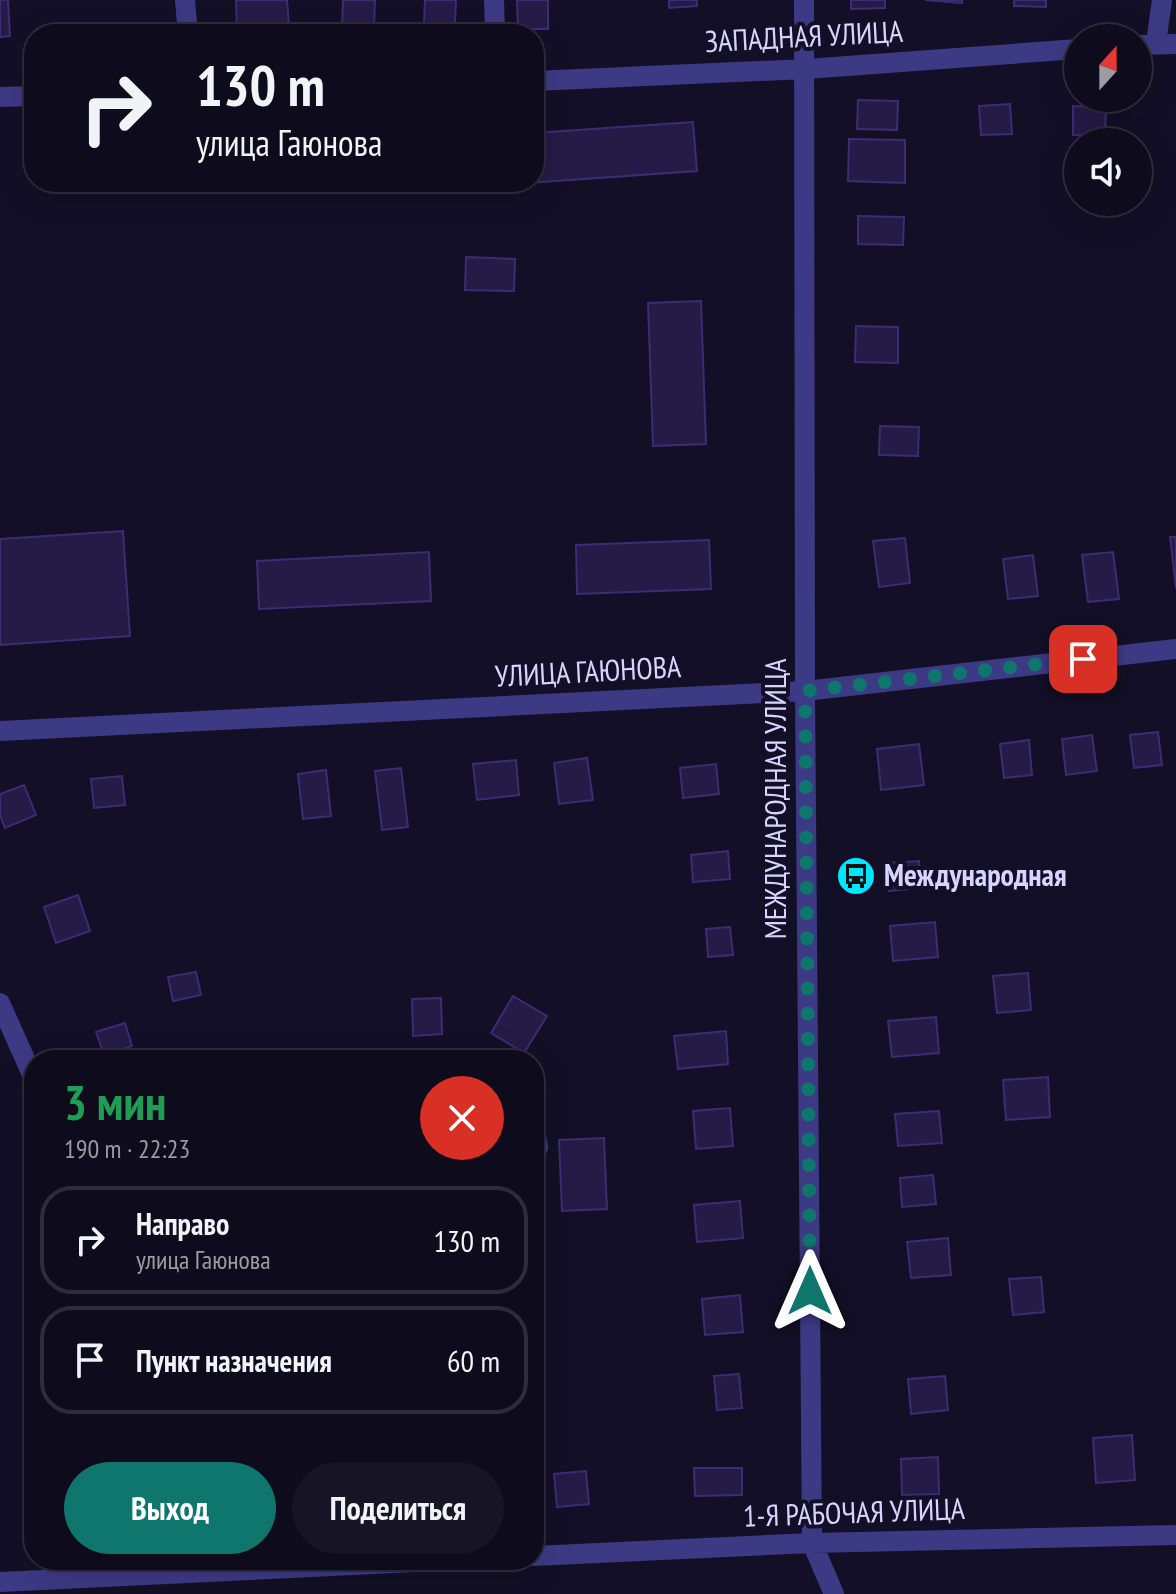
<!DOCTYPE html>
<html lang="ru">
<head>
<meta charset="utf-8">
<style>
  body { margin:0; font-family:"PT Sans Narrow",sans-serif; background:#171425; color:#f1f3f6; height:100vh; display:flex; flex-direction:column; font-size:30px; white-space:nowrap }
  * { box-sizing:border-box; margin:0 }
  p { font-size:26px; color:#9b9ba3 }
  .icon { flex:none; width:44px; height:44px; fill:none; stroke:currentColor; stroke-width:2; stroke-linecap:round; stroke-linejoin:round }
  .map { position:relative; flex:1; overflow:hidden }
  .drawer { position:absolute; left:24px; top:1050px; width:520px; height:520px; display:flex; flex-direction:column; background:#0e0b1c; border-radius:32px; box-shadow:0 8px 32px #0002,0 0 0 2px #2e2b3b }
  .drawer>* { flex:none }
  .top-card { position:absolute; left:24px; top:24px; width:520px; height:168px; border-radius:32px; box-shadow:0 8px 32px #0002,0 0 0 2px #2e2b3b; background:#0e0b1c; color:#f1f3f6; overflow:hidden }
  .needle { width:52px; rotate:21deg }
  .tools { position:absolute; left:1064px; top:24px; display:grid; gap:16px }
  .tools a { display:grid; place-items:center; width:88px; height:88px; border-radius:50%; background:#0e0b1c; box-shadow:0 8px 32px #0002,0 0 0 2px #2e2b3b; font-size:40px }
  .pin { position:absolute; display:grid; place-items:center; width:68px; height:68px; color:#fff; margin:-34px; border-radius:16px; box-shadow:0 4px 12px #0006 }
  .me { position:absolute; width:88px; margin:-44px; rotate:0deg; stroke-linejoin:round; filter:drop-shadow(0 0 6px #0008) }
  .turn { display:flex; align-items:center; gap:28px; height:168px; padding:0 40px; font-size:36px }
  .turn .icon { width:104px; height:104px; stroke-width:2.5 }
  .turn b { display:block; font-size:56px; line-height:68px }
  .round { display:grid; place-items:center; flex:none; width:84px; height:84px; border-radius:42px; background:#171425 }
  .head { display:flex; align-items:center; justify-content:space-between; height:136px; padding:0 40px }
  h1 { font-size:48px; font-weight:700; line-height:60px; color:#1e9e55 }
  .action { display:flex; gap:16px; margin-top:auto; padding:16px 40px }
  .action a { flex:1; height:92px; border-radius:48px; background:#0f766e; color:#fff; font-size:32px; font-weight:700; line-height:92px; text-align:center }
  .action a+a { background:#171425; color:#f1f3f6 }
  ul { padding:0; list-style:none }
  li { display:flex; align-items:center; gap:24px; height:108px; margin:0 16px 12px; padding:0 24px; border:4px solid #2e2b3b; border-radius:32px }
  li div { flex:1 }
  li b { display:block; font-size:30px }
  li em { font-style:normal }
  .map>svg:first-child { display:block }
  .building { fill:#241b47; stroke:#3b2d73; stroke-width:2 }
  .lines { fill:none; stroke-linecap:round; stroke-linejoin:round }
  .minor { stroke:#3d3a85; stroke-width:20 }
  .route { stroke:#0f766e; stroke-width:14; stroke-dasharray:0 25.2 }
  .labels { text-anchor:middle; stroke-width:8; stroke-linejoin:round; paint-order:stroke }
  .street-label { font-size:30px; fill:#d9d4ff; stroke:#130f26 }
  .poi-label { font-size:30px; font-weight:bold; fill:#d9d4ff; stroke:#130f26; text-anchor:start }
</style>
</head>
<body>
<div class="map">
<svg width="1176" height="1594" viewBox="0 0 1176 1594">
  <rect width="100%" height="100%" fill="#130f26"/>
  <path class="building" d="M0,0h8l2,36 -10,1z
    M236,0h51l2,26 -52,3z
    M343,0h32l-1,28 -32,-1z
    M425,0h31l-1,23h-31z
    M517,0h31v29h-30z
    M669,0h28v6l-28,2z
    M851,0h34v8l-34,1z
    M925,0h37v3z
    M1014,0h32v7l-32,-1z
    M858,100l40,1 -1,29 -40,-1z
    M1010,104l2,30 -31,1 -2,-29z
    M1073,106l33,1 -1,29 -32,-1z
    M693,122l4,49 -184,13 21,-2v-49z
    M849,139l56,1v43l-57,-2z
    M237,182h177v1l-177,8z
    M858,216l46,1 -1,28 -45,-1z
    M466,257l49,2 -1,32 -49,-1z
    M701,301l5,143 -53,2 -5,-143z
    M856,326l42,1v36l-43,-1z
    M880,426l39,1 -1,29 -39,-1z
    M123,531l7,105 -130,9v-106z
    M1170,537h6v51z
    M905,538l5,45 -31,4 -6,-46z
    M709,540l2,49 -134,5 -1,-49z
    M429,552l2,49 -172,8 -2,-48z
    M1113,552l6,47 -31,3 -6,-47z
    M1033,555l5,41 -30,3 -5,-40z
    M1158,732l4,33 -28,3 -4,-33z
    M1092,735l5,36 -31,4 -4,-36z
    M1029,740l3,35 -28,3 -4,-34z
    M919,744l5,41 -43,5 -4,-41z
    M587,758l6,42 -34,4 -5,-41z
    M516,760l3,35 -42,5 -4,-36z
    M716,764l3,30 -36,4 -3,-30z
    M401,768l7,59 -26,3 -7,-59z
    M326,770l5,46 -28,3 -5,-45z
    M122,776l3,29 -31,3 -3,-29z
    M24,785l12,30 -31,13 -5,-13v-21z
    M728,851l2,28 -37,3 -2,-27z
    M919,861l2,27 -32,3 -2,-28z
    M78,895l12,36 -34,12 -12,-36z
    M935,922l3,35 -45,4 -3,-35z
    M730,927l3,28 -25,2 -2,-28z
    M196,972l5,23 -28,6 -5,-24z
    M1028,973l3,37 -34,3 -4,-37z
    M513,996l34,20 -23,37 -33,-20z
    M441,998l1,36 -29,2 -1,-37z
    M936,1017l3,36 -47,4 -4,-36z
    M125,1023l7,23 -28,9 -8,-23z
    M726,1031l2,33 -50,5 -4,-33z
    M1048,1077l2,40 -44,3 -3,-40z
    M730,1108l3,38 -37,3 -3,-38z
    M939,1111l3,32 -44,3 -3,-32z
    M604,1138l3,71 -45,2 -3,-71z
    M933,1175l3,29 -34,3 -2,-29z
    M740,1201l3,37 -46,4 -3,-37z
    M948,1238l3,37 -40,3 -4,-36z
    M1041,1277l3,35 -31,3 -4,-36z
    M740,1295l3,37 -38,3 -3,-36z
    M34,1350v22l-7,-20z
    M739,1374l3,34 -25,2 -3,-34z
    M945,1376l3,34 -37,4 -3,-35z
    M1132,1435l3,45 -39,3 -3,-45z
    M938,1457l1,37 -37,1 -1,-36z
    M694,1468h48v27l-47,1z
    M586,1471l3,33 -32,3 -3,-33z"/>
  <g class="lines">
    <path class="minor" d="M185,0l3,34
      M494,0l1,34
      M804,0l1,691 7,852 22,51
      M1156,43l6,-43
      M1138,45l38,-1
      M534,81l272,-12 272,-20
      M0,97l34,-1
      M0,731l805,-40 371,-42
      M0,1003l34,76
      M534,1124l4,23 -4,10
      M534,1556l278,-13 364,-8
      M0,1582l456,-22"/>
  </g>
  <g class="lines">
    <path class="route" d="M810,1291l-5,-600 278,-32"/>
  </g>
  <defs>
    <g id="bus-disc" transform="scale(2)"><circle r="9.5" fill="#00e5ff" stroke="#130f26"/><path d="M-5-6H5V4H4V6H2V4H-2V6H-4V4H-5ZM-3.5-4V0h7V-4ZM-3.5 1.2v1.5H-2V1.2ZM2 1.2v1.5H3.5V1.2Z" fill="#111"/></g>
  </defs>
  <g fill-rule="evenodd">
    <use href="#bus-disc" x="856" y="876"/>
  </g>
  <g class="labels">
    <g class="street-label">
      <text transform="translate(804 37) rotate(-3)" y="10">ЗАПАДНАЯ УЛИЦА</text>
      <text transform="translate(588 672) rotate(-3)" y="10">УЛИЦА ГАЮНОВА</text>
      <text transform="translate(776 799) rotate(-90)" y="10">МЕЖДУНАРОДНАЯ УЛИЦА</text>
      <text transform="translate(854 1513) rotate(-2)" y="10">1-Я РАБОЧАЯ УЛИЦА</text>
    </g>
    <g class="poi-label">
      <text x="884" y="886">Международная</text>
    </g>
  </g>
</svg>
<div class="tools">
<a><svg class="needle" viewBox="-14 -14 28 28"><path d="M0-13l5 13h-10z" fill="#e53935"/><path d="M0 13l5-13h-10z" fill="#9b9ba3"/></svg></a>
<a><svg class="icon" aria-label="sound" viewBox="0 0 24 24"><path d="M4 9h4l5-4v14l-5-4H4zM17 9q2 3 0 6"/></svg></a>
</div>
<div class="pin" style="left:1083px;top:659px;background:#d93025"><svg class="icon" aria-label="arrive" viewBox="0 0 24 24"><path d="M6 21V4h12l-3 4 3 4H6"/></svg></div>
<svg class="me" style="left:810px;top:1291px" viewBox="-20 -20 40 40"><path d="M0-17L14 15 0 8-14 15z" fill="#0f766e" stroke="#fff" stroke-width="4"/></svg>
<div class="top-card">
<div class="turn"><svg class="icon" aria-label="right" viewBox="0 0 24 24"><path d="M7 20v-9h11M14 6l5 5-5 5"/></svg><div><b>130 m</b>улица Гаюнова</div></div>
</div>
<section class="drawer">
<div class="head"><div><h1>3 мин</h1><p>190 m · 22:23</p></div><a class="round" style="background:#d93025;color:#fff"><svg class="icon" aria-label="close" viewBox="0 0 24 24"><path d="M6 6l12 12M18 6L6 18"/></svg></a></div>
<ul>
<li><svg class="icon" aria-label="right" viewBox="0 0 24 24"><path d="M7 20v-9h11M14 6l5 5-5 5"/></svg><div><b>Направо</b><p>улица Гаюнова</p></div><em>130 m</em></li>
<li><svg class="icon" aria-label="arrive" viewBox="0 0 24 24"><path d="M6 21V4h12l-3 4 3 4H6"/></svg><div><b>Пункт назначения</b></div><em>60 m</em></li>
</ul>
<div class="action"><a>Выход</a><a>Поделиться</a></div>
</section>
</div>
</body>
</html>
